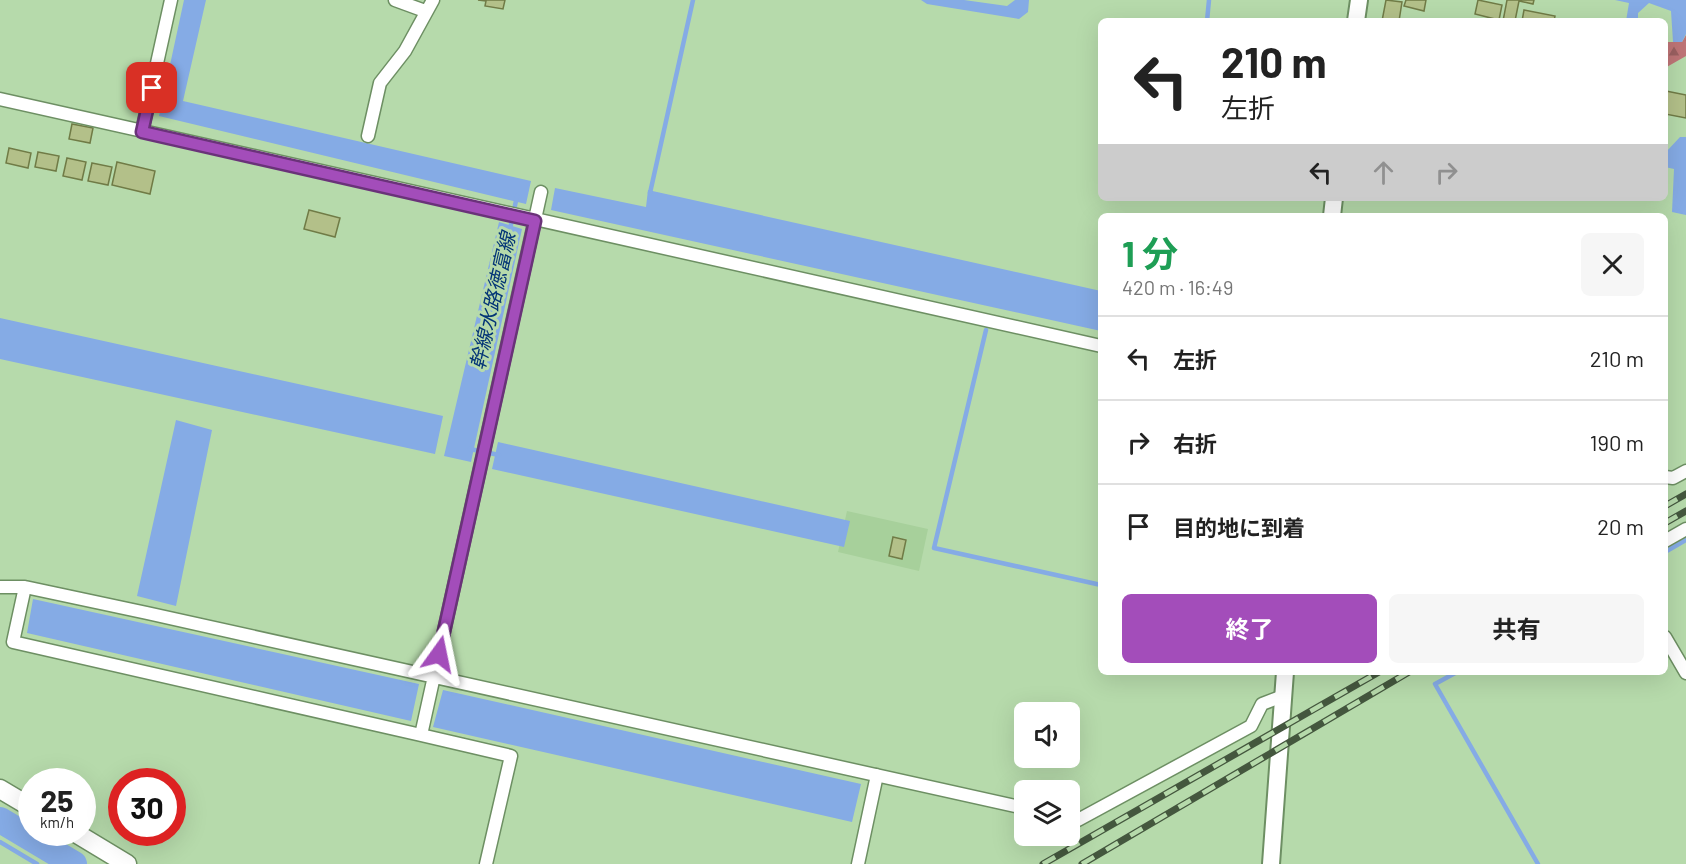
<!DOCTYPE html>
<html lang="ja">
<head>
<meta charset="utf-8">
<style>
  body { margin:0; font-family:Barlow,"Noto Sans JP",sans-serif; background:#f6f6f6; color:#222; height:100vh; display:flex; flex-direction:column; font-size:22px; white-space:nowrap }
  * { box-sizing:border-box; margin:0 }
  p { font-size:20px; color:#767676 }
  .icon { flex:none; width:33px; height:33px; fill:none; stroke:currentColor; stroke-width:2; stroke-linecap:round; stroke-linejoin:round }
  .map { position:relative; flex:1; overflow:hidden }
  .drawer { position:absolute; left:1098px; top:213px; width:570px; height:462px; display:flex; flex-direction:column; background:#fff; border-radius:9px; box-shadow:0 6px 24px #0002 }
  .drawer>* { flex:none }
  .hud { position:absolute; left:1098px; top:18px; width:570px; height:183px; border-radius:9px; box-shadow:0 6px 24px #0002; background:#fff; color:#222; overflow:hidden }
  .buttons { position:absolute; left:1014px; top:702px; display:grid; gap:12px }
  .buttons a { display:grid; place-items:center; width:66px; height:66px; border-radius:9px; background:#fff; box-shadow:0 6px 24px #0002; font-size:30px }
  .speed { position:absolute; left:18px; top:768px; display:flex; gap:12px; font-size:30px; font-weight:700; text-align:center }
  .speed>* { display:grid; place-content:center; width:78px; height:78px; border-radius:50%; background:#fff; box-shadow:0 6px 24px #0002; line-height:1 }
  .speed small { font-size:15px; font-weight:400 }
  .speed .limit { border:9px solid #d22; background:#fff; color:#111 }
  .pin { position:absolute; display:grid; place-items:center; width:51px; height:51px; color:#fff; margin:-26px; border-radius:12px; box-shadow:0 3px 9px #0006 }
  .me { position:absolute; width:66px; margin:-33px; rotate:12deg; stroke-linejoin:round; filter:drop-shadow(0 0 4px #0008) }
  .turn { display:flex; align-items:center; gap:21px; height:126px; padding:0 24px; font-size:27px }
  .turn .icon { width:78px; height:78px; stroke-width:2.5 }
  .turn b { display:block; font-size:42px; line-height:51px }
  .lanes { display:flex; align-items:center; height:57px; padding:0 24px; background:#0003; justify-content:center; gap:30px; direction:ltr }
  .lanes .off { opacity:.35 }
  .round { display:grid; place-items:center; flex:none; width:63px; height:63px; border-radius:9px; background:#f6f6f6 }
  .headline { display:flex; align-items:center; justify-content:space-between; height:102px; padding:0 24px }
  h1 { font-size:36px; font-weight:700; line-height:45px; color:#1e9e55 }
  .button { display:flex; gap:12px; margin-top:auto; padding:12px 24px }
  .button a { flex:1; height:69px; border-radius:9px; background:#a34dba; color:#fff; font-size:24px; font-weight:700; line-height:69px; text-align:center }
  .button a+a { background:#f6f6f6; color:#222 }
  ul { padding:0; list-style:none }
  li { display:flex; align-items:center; gap:18px; height:84px; padding:0 24px; border-top:2px solid #e0e0e0 }
  li div { flex:1 }
  li b { display:block; font-size:22px }
  li em { font-style:normal }
  .map>svg:first-child { display:block }
  .built { fill:#a7d09b }
  .forest { fill:url(#forest-firs) }
  .water { fill:#85abe5 }
  .lines { fill:none; stroke-linecap:round; stroke-linejoin:round }
  .stream { stroke:#85abe5; stroke-width:4.5 }
  .river { stroke:#85abe5; stroke-width:26 }
  .building { fill:#b3c089; stroke:#707b46; stroke-width:1.5 }
  .street-casing { stroke:#6d8f63; stroke-width:15 }
  .secondary-casing { stroke:#6d8f63; stroke-width:20 }
  .primary-casing { stroke:#6d8f63; stroke-width:21 }
  .street { stroke:#fff; stroke-width:12 }
  .secondary { stroke:#fff; stroke-width:16 }
  .primary { stroke:#fff; stroke-width:18 }
  .rail-casing { stroke:#44573e; stroke-width:7 }
  .rail { stroke:#b6daab; stroke-width:4.5; stroke-dasharray:14; stroke-linecap:butt }
  .route-casing { stroke:#6a3279; stroke-width:15 }
  .route { stroke:#a34dba; stroke-width:10 }
  .labels { text-anchor:middle; stroke-width:6; stroke-linejoin:round; paint-order:stroke }
  .water-label { font-size:20px; font-style:italic; fill:#033476; stroke:#b6daab }
</style>
</head>
<body>
<div class="map">
<svg width="1686" height="864" viewBox="0 0 1686 864">
  <defs>
    <pattern id="forest-firs" width="22" height="20" patternUnits="userSpaceOnUse" patternTransform="scale(1.5)"><rect width="22" height="20" fill="#bf7577"/><path d="M5 1l3.5 6h-7zM16 11l3.5 6h-7z" fill="#9b6061"/></pattern>
  </defs>
  <rect width="100%" height="100%" fill="#b6daab"/>
  <path class="built" d="M847,511l81,18 -9,42 -81,-19z"/>
  <path class="forest" d="M1686,35v21l-21,12v-26h17z"/>
  <path class="water" d="M184,0h22l-23,101 348,80 -5,23 -367,-88z
    M921,0h43l43,6 8,-6h14l-1,12 -9,7 -92,-15z
    M1615,0h71v34l-4,8h-9l-2,-31 -22,-8 -11,10v8h-12l3,-18z
    M1680,137h6v78l-14,-3 2,-43 -9,-2v-14z
    M555,188l91,19 2,-17 453,101v40l-550,-121z
    M499,222l23,7 -51,233 -27,-6z
    M0,318l443,98 -8,38 -435,-95z
    M176,420l36,10 -36,176 -39,-10z
    M498,442l352,79 -6,26 -352,-78z
    M33,599l386,85 -8,37 -384,-88z
    M443,690l418,94 -9,38 -419,-95z"/>
  <g class="lines">
    <path class="stream" d="M1207,21l2,-21
      M650,193l43,-193
      M510,229l7,-33
      M986,330l-52,218 167,37
      M470,449l29,6
      M1665,552l21,-12
      M1457,672l-22,12 103,180
      M0,842l37,22"/>
    <path class="river" d="M0,820l74,44"/>
  </g>
  <path class="building" d="M478,0h27l-2,9 -18,-3 1,-5z
    M1386,0l16,2 -3,19h-17z
    M1406,0h20l-2,11 -20,-5z
    M1478,0l24,5 -3,15 -24,-6z
    M1507,0h27l-1,4 -14,-3 -4,20h-12z
    M1524,10l31,6 -1,5h-32z
    M1666,91l20,4v23l-21,-4z
    M72,124l21,4 -3,15 -21,-4z
    M9,148l22,5 -3,15 -22,-5z
    M38,152l21,4 -3,15 -21,-4z
    M67,158l19,4 -4,18 -19,-4z
    M117,162l38,9 -5,23 -38,-9z
    M92,163l20,4 -4,18 -20,-4z
    M309,210l31,8 -5,19 -31,-8z
    M893,537l13,3 -4,19 -13,-3z"/>
  <g class="lines">
    <g class="street-casing">
      <path id="street" d="M395,0l30,11
        M0,99l1101,247
        M142,131l29,-131
        M368,136l12,-53 25,-32 28,-51
        M1665,477l8,1 13,-7
        M1665,541l21,-12
        M0,587h25l122,26 877,195
        M25,587l-12,55 408,93
        M1665,637l21,36
        M1070,818l8,2 173,-94 11,-22 21,-8
        M486,864l25,-108 -90,-21 120,-543
        M858,864l19,-89"/>
    </g>
    <g class="secondary-casing">
      <path id="secondary" d="M1356,21l3,-21
        M1332,216l2,-18
        M1271,864l14,-192"/>
    </g>
    <g class="primary-casing">
      <path id="primary" d="M0,789l32,19
        M74,832l53,32"/>
    </g>
    <use href="#street" class="street"/>
    <use href="#secondary" class="secondary"/>
    <use href="#primary" class="primary"/>
    <g class="rail-casing">
      <path id="rail" d="M1665,506l21,-12
        M1665,523l21,-12
        M1043,864l336,-192
        M1082,864l327,-192"/>
    </g>
    <use href="#rail" class="rail"/>
  </g>
  <g class="lines">
    <g class="route-casing">
      <path id="route" d="M152,88l-10,44 393,89 -96,433"/>
    </g>
    <use href="#route" class="route"/>
  </g>
  <g class="labels">
    <g class="water-label">
      <text transform="translate(493 301) rotate(-77)" y="7">幹線水路徳富線</text>
    </g>
  </g>
</svg>
<div class="buttons">
<a><svg class="icon" aria-label="sound" viewBox="0 0 24 24"><path d="M4 9h4l5-4v14l-5-4H4zM17 9q2 3 0 6"/></svg></a>
<a><svg class="icon" aria-label="layers" viewBox="0 0 24 24"><path d="M12 4l9 5-9 5-9-5zM3 14l9 5 9-5"/></svg></a>
</div>
<div class="speed"><div>25<small>km/h</small></div><div class="limit">30</div></div>
<div class="pin" style="left:152px;top:88px;background:#d93025"><svg class="icon" aria-label="arrive" viewBox="0 0 24 24"><path d="M6 21V4h12l-3 4 3 4H6"/></svg></div>
<svg class="me" style="left:439px;top:654px" viewBox="-20 -20 40 40"><path d="M0-17L14 15 0 8-14 15z" fill="#a34dba" stroke="#fff" stroke-width="4"/></svg>
<div class="hud">
<div class="turn"><svg class="icon" aria-label="left" viewBox="0 0 24 24"><path d="M17 20v-9H6M10 6l-5 5 5 5"/></svg><div><b>210 m</b>左折</div></div>
<div class="lanes"><svg class="icon" aria-label="left" viewBox="0 0 24 24"><path d="M17 20v-9H6M10 6l-5 5 5 5"/></svg><svg class="icon off" aria-label="ahead" viewBox="0 0 24 24"><path d="M12 20V5M6 11l6-6 6 6"/></svg><svg class="icon off" aria-label="right" viewBox="0 0 24 24"><path d="M7 20v-9h11M14 6l5 5-5 5"/></svg></div>
</div>
<section class="drawer">
<div class="headline"><div><h1>1 分</h1><p>420 m · 16:49</p></div><a class="round"><svg class="icon" aria-label="close" viewBox="0 0 24 24"><path d="M6 6l12 12M18 6L6 18"/></svg></a></div>
<ul>
<li><svg class="icon" aria-label="left" viewBox="0 0 24 24"><path d="M17 20v-9H6M10 6l-5 5 5 5"/></svg><div><b>左折</b></div><em>210 m</em></li>
<li><svg class="icon" aria-label="right" viewBox="0 0 24 24"><path d="M7 20v-9h11M14 6l5 5-5 5"/></svg><div><b>右折</b></div><em>190 m</em></li>
<li><svg class="icon" aria-label="arrive" viewBox="0 0 24 24"><path d="M6 21V4h12l-3 4 3 4H6"/></svg><div><b>目的地に到着</b></div><em>20 m</em></li>
</ul>
<div class="button"><a>終了</a><a>共有</a></div>
</section>
</div>
</body>
</html>
